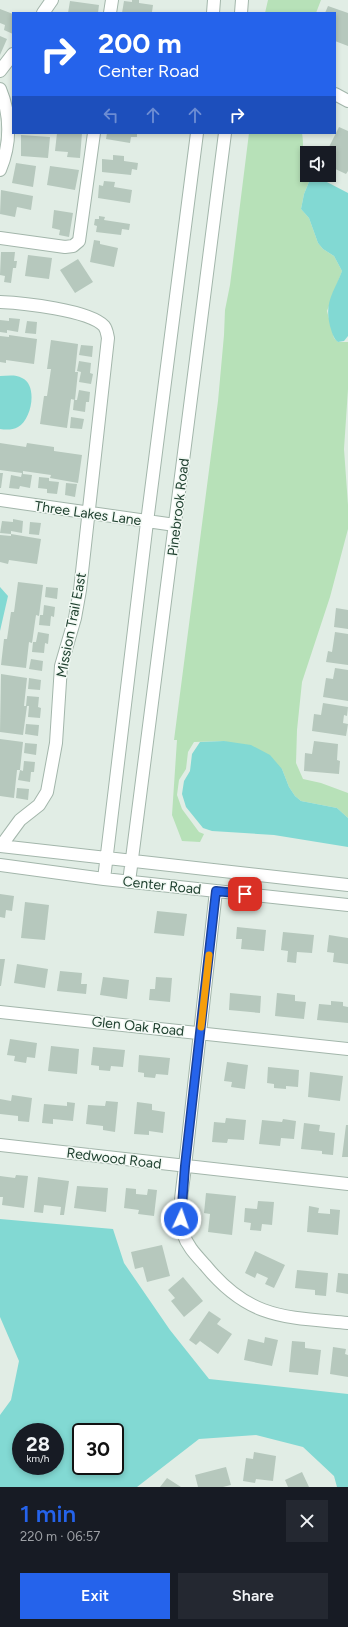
<!DOCTYPE html>
<html lang="en">
<head>
<meta charset="utf-8">
<style>
  body { margin:0; font-family:Figtree,sans-serif; background:#242831; color:#f1f3f6; height:100vh; display:flex; flex-direction:column; font-size:15px; white-space:nowrap }
  * { box-sizing:border-box; margin:0 }
  p { font-size:13px; color:#9ea1a6 }
  .icon { flex:none; width:22px; height:22px; fill:none; stroke:currentColor; stroke-width:2; stroke-linecap:round; stroke-linejoin:round }
  .map { position:relative; height:1487px; overflow:hidden }
  .details { display:flex; flex-direction:column; background:#171b24; flex:1 }
  .details>* { flex:none }
  .hud { position:absolute; left:12px; top:12px; width:324px; height:122px; border-radius:0px; box-shadow:0 2px 6px #0003; background:#2563eb; color:#fff; overflow:hidden }
  .controls { position:absolute; left:300px; top:146px; display:grid; gap:8px }
  .controls a { display:grid; place-items:center; width:36px; height:36px; border-radius:0px; background:#171b24; box-shadow:0 2px 6px #0003; font-size:20px }
  .speed { position:absolute; left:12px; top:1423px; display:flex; gap:8px; font-size:20px; font-weight:700; text-align:center }
  .speed>* { display:grid; place-content:center; width:52px; height:52px; border-radius:50%; background:#171b24; box-shadow:0 2px 6px #0003; line-height:1 }
  .speed small { font-size:10px; font-weight:400 }
  .speed .limit { border:2px solid #111; border-radius:6px; background:#fff; color:#111 }
  .pin { position:absolute; display:grid; place-items:center; width:34px; height:34px; color:#fff; margin:-17px; border-radius:8px; box-shadow:0 2px 6px #0006 }
  .me { position:absolute; width:44px; margin:-22px; rotate:3deg; stroke-linejoin:round; filter:drop-shadow(0 0 3px #0008) }
  .turn { display:flex; align-items:center; gap:14px; height:84px; padding:0 20px; font-size:18px }
  .turn .icon { width:52px; height:52px; stroke-width:2.5 }
  .turn b { display:block; font-size:28px; line-height:34px }
  .lanes { display:flex; align-items:center; height:38px; padding:0 20px; background:#0003; justify-content:center; gap:20px; direction:ltr }
  .lanes .off { opacity:.35 }
  .round { display:grid; place-items:center; flex:none; width:42px; height:42px; border-radius:0px; background:#242831 }
  .head { display:flex; align-items:center; justify-content:space-between; height:68px; padding:0 20px }
  h1 { font-size:24px; font-weight:600; line-height:30px; color:#2563eb }
  .action { display:flex; gap:8px; margin-top:auto; padding:8px 20px }
  .action a { flex:1; height:46px; border-radius:0px; background:#2563eb; color:#fff; font-size:16px; font-weight:600; line-height:46px; text-align:center }
  .action a+a { background:#242831; color:#f1f3f6 }
  .map>svg:first-child { display:block }
  .green { fill:#b7e1b8 }
  .water { fill:#82d9d3; fill-rule:evenodd }
  .building { fill:#b6c8bd }
  .lines { fill:none; stroke-linecap:round; stroke-linejoin:round }
  .minor-casing { stroke:#a3b6ab; stroke-width:14 }
  .minor { stroke:#fff; stroke-width:12 }
  .route-casing { stroke:#184099; stroke-width:10 }
  .route { stroke:#2563eb; stroke-width:7 }
  .slow { stroke:#f59e0b; stroke-width:7 }
  .labels { text-anchor:middle; stroke-width:3; stroke-linejoin:round; paint-order:stroke }
  .street-label { font-size:14px; fill:#1f402f; stroke:#f2f9f4 }
</style>
</head>
<body>
<div class="map">
<svg width="348" height="1487" viewBox="0 0 348 1487">
  <rect width="100%" height="100%" fill="#e1ede5"/>
  <path class="green" d="M268,0h53l-5,13h-51z
    M249,133h53c2,11 0,23 2,33 1,4 3,5 3,9l4,2 -7,17 -3,15 8,9 9,25 5,6 11,7 8,15 -15,40 7,27 4,4h10v47l-4,60 4,56v24l-18,68 -28,85 -5,48 -1,33 7,16 18,4 27,10v25l-11,-10 -36,-7 -6,-5 -6,-9 -7,-18 -58,-28 -30,1 -6,10 -2,17 -7,11 -2,15 5,14 17,23 5,2 -4,8 -18,-1 -10,-26 5,-75h-3l44,-339 6,-66 1,-25 5,-25z"/>
  <path class="water" d="M311,177l12,3 25,13v143l-4,5 -6,1c-5,-4 -6,-10 -8,-16 -6,-25 4,-33 12,-55l-8,-15 -11,-7 -5,-6 -9,-25 -8,-9 3,-15z
    M0,376c7,0 15,-2 22,2 16,7 10,41 -4,49 -5,3 -12,3 -18,2z
    M0,587l8,9 -8,35z
    M224,741l27,4 19,10 12,14 7,18 6,9 6,5 36,7 11,10v29l-74,-12 -62,-4 -9,-3 -17,-21 -4,-13 2,-13 6,-10 2,-17 8,-12z
    M0,1219l113,10 11,34 46,67 39,49 139,15v93h-11l-3,-11 -31,-29 -47,-12 -57,4 -62,48h-137v-72l11,-15 8,-39 -19,-44zM21,1432h34v34h-34zM81,1432h34v34h-34z"/>
  <path class="building" d="M132,0h7v3l14,2 -1,7 -30,1 2,-12 8,1z
    M70,1l29,4 -1,8h-30z
    M328,6l20,7v33l-13,-5v-28h-10z
    M0,9l13,5v20l-9,-4 1,-5 -5,-2z
    M0,36l7,3 -7,16z
    M339,127l9,4v40l-2,3 -15,-7 4,-8 -6,-3v-3h-3z
    M57,133h25l-2,25 -13,-1 1,-5 -13,-1z
    M107,133h30v4h-6l-1,6 -24,-4z
    M21,135l29,2 -2,21 -27,-2z
    M113,155l11,1v5l14,2 -1,7 -5,-1 -1,6 -29,-3v-13l11,1z
    M16,163l20,3 -3,21 -21,-4z
    M50,166l29,4 -4,20 -28,-5z
    M104,181l11,1 -1,5 18,3 -2,13 -32,-5 1,-13 4,1z
    M1,190l32,6 -2,14 -14,-3 -2,10 -15,-3z
    M54,210l19,3 -4,24 -10,-2 1,-5 -8,-2z
    M99,216l6,1 -1,3 26,4 -1,6 -7,-1 -1,6 -25,-3 1,-6 -3,-1 1,-6h4z
    M94,240l6,1v3l18,4 -4,19 -24,-5z
    M1,252h14l-1,9h3l-1,7h-3l-2,15 -7,-1 1,-6 -5,-1z
    M28,255l24,3 -3,21 -24,-3z
    M78,259l15,23 -18,11 -15,-23z
    M9,318l11,1 -2,13 -11,-2v3l-7,-1v-12l9,1z
    M27,321l10,1 -1,12 -11,-1z
    M9,335l28,4 -3,25 -28,-4v3l-6,-1v-26l9,1z
    M51,340l27,4 -3,28h3l-3,28 -4,-1 -4,29 -27,-4 4,-28h3l4,-27h-4z
    M81,345l12,1 -1,11 -13,-2z
    M79,361l12,2 -1,10 3,1 -2,10 -12,-2 2,-10 -4,-1z
    M79,390l11,2 -1,10h-3l-1,10 -12,-2 1,-10h3z
    M71,417l13,2 -2,10 -12,-1z
    M0,443l26,4 1,-4 27,4v4l28,4 -4,28 -28,-5 1,-3 -28,-4v3l9,1 -2,13 -10,-2 -1,3 -10,-1 2,-13 10,2 1,-4 -22,-3z
    M0,473h3l-2,15h-1z
    M39,477l10,1v3l10,1 -2,12 -10,-1v-4l-9,-1z
    M66,483l11,1 -2,13 -10,-2z
    M13,519l10,2 -1,12 -11,-2v3l-11,-1 2,-12 11,1z
    M30,522l11,1 -2,12 -10,-1z
    M11,534l30,5 -4,25 -28,-4 -1,4 -8,-2v-27l11,1z
    M18,582l25,3 -4,31 -3,-1 -4,28 -3,-1 -3,26 -25,-3 3,-26h3l4,-27h3z
    M46,587l12,1 -1,11 -12,-2z
    M44,605l11,2 -1,10 -3,-1 -1,10 -11,-1 1,-10h3z
    M336,608l12,2v19l-14,-2z
    M38,632l11,2 -1,10 -3,-1 -1,10 -12,-1 1,-10h3z
    M335,632l13,2v31l-22,-3 2,-11 4,1z
    M31,659l12,2 -1,10 -13,-2z
    M335,668l13,2v31l-25,-4 3,-19 7,1z
    M1,674l26,4 -3,28h3l-4,29 -23,-3z
    M29,678l12,2 -1,10 -12,-1z
    M27,696l12,1 -1,10 3,1 -1,10 -12,-1 1,-11h-3z
    M323,703l25,4 -1,9 -3,-1 -1,8 5,1 -2,12 -34,-5 2,-17 7,1z
    M26,724l13,1 -1,11 -13,-2z
    M0,739l23,3 -3,28h-3l-3,28 -14,-2z
    M314,741l24,3 -1,16 3,1 -1,13 -35,-3 1,-18 7,1z
    M25,743l12,1 -1,11 -12,-2z
    M24,761l11,1 -1,10h-3l-1,10 -12,-2 2,-10 3,1z
    M17,788l12,1 -1,11 -12,-2z
    M0,894l14,2 -2,15 -6,-1 -1,8 -5,-1z
    M25,902l24,3 -4,35 -24,-2z
    M157,911l30,3 -3,22 -30,-3z
    M237,927l29,3 -2,21 -23,-2 1,-10h-6z
    M283,932l31,3 -2,18 -15,-1 -1,11 -9,-1 1,-11 -7,-1z
    M329,935l19,3v26l-15,-2 1,-9 -7,-1z
    M0,959h5l-4,27h-1z
    M17,964l31,5 -3,19 -31,-5z
    M60,971l22,2 -1,11h6l-1,10 -29,-3z
    M103,977l26,3 -2,19 -27,-4z
    M156,977l16,1 -2,24 -21,-2 1,-11h5z
    M230,993l31,3 -1,17 -31,-3z
    M277,993l18,2v6l11,1 -2,17 -29,-3z
    M331,1001l12,1v4l5,1v16l-31,-3 2,-16 12,1z
    M10,1039l27,4 -2,15 -8,-1 -1,6 -12,-2 1,-5 -8,-1z
    M51,1046l28,3 -2,25 -29,-3z
    M93,1047l32,3 -2,17 -12,-1 -1,5 -11,-1v-4l-8,-1z
    M139,1055l31,3 -2,17 -12,-1 -1,4 -11,-1v-4l-6,-1z
    M227,1062l21,3 -3,24 -14,-2 1,-5 -8,-1z
    M268,1067l31,3 -1,17 -12,-1v3l-12,-1v-4l-7,-1z
    M310,1072l33,4 -3,25 -32,-4z
    M12,1095l20,3 -3,24 -11,-1v-5l-18,-2v-15l11,2z
    M106,1101l12,1 -3,30 -12,-2v-4l-17,-2 2,-19 17,1z
    M67,1102l8,1 -2,18 -20,-2v5l-11,-1 2,-19 23,2z
    M137,1102l15,2v6l13,2 -2,21 -14,-2v4l-15,-1z
    M226,1118l20,2 -2,20 -16,-1 -1,4 -15,-1 2,-20 11,1z
    M283,1119l13,2 -2,18 -13,-1 -1,8 -21,-2 3,-24 20,2z
    M304,1123l16,2 -1,6 16,2 -2,22 -11,-1v-3l-21,-2z
    M346,1125h2v32h-6z
    M16,1175l12,1 -4,32 -22,-3 1,-8h-3v-21l15,2z
    M38,1177l31,4 -5,34h-4l1,-8 -17,-2 -1,8 -9,-1z
    M77,1186l31,2 -2,24 -32,-4z
    M126,1188l10,1v5l11,1 1,-6 9,1 -3,26 -16,-2 1,-4 -15,-2z
    M206,1193l30,3 -4,39 -24,-3 2,-18 -6,-1z
    M258,1201l16,1 -2,23 -10,-1 -1,7 -11,-1 1,-7 -7,-1 1,-14 12,1z
    M309,1206l10,2 -1,5 12,1v-5l10,1 -2,25 -31,-3z
    M162,1245l8,31 -23,6 -4,-15 -8,2 -4,-17z
    M255,1251l30,14 -11,23 -9,-4 3,-6 -11,-5 -2,5 -10,-5z
    M297,1270l31,3 -2,23 -11,-1v-5l-20,-2z
    M338,1273l10,1v20l-12,-2z
    M183,1277l20,24 -19,16 -13,-16 4,-3 -7,-8z
    M209,1311l12,8 -4,5 15,10 -14,20 -18,-13 -4,4 -7,-5z
    M265,1337l13,3 -6,26 -28,-6 4,-21 16,4z
    M292,1341l13,1v6l16,2 -3,25 -29,-3z
    M333,1347l13,2 -1,5 3,1v22l-18,-3z
    M254,1452l22,4 -3,25 -17,-2 -1,4 -12,-2 3,-23 7,1z
    M226,1467l5,18 -8,2h-25l-3,-12z
    M302,1472l7,15h-21l-3,-7z
    M167,1478l14,9h-21z"/>
  <g class="lines">
    <g class="minor-casing">
      <path id="minor" d="M43,13l9,-13
        M110,13l2,-13
        M213,13l1,-13
        M241,13l1,-13
        M0,71l13,-17
        M0,89c11,26 11,55 0,81
        M335,94l13,7
        M0,238l65,9 8,-1 6,-5 15,-108
        M0,302c23,1 89,8 104,24 3,4 3,8 4,12l-28,252 -5,28 -14,48 -5,77 -9,49 -8,13 -19,15 -19,26
        M0,500l175,25
        M0,846l348,39
        M0,865l104,14 244,26
        M104,879l43,-357 50,-389
        M129,882l96,-749
        M216,891l-31,275c-2,21 -8,46 -2,67 4,13 13,22 22,32 44,54 79,52 143,58
        M0,1012l348,37
        M0,1145l348,39"/>
    </g>
    <use href="#minor" class="minor"/>
  </g>
  <g class="lines">
    <g class="route-casing">
      <path id="route" d="M181,1219l4,-53 31,-275 29,3"/>
    </g>
    <use href="#route" class="route"/>
    <path class="slow" d="M201,1027l8,-72"/>
  </g>
  <g class="labels">
    <g class="street-label">
      <text transform="translate(178 507) rotate(-83)" y="5">Pinebrook Road</text>
      <text transform="translate(88 513) rotate(8)" y="5">Three Lakes Lane</text>
      <text transform="translate(71 625) rotate(-79)" y="5">Mission Trail East</text>
      <text transform="translate(162 885) rotate(6)" y="5">Center Road</text>
      <text transform="translate(138 1026) rotate(6)" y="5">Glen Oak Road</text>
      <text transform="translate(114 1158) rotate(7)" y="5">Redwood Road</text>
    </g>
  </g>
</svg>
<div class="controls">
<a><svg class="icon" aria-label="sound" viewBox="0 0 24 24"><path d="M4 9h4l5-4v14l-5-4H4zM17 9q2 3 0 6"/></svg></a>
</div>
<div class="speed"><div>28<small>km/h</small></div><div class="limit">30</div></div>
<div class="pin" style="left:245px;top:894px;background:#d93025"><svg class="icon" aria-label="arrive" viewBox="0 0 24 24"><path d="M6 21V4h12l-3 4 3 4H6"/></svg></div>
<svg class="me" style="left:181px;top:1219px" viewBox="-20 -20 40 40"><circle r="17" fill="#2563eb" stroke="#fff" stroke-width="3"/><path d="M0-11L8 9 0 5-8 9z" fill="#fff"/></svg>
<div class="hud">
<div class="turn"><svg class="icon" aria-label="right" viewBox="0 0 24 24"><path d="M7 20v-9h11M14 6l5 5-5 5"/></svg><div><b>200 m</b>Center Road</div></div>
<div class="lanes"><svg class="icon off" aria-label="left" viewBox="0 0 24 24"><path d="M17 20v-9H6M10 6l-5 5 5 5"/></svg><svg class="icon off" aria-label="ahead" viewBox="0 0 24 24"><path d="M12 20V5M6 11l6-6 6 6"/></svg><svg class="icon off" aria-label="ahead" viewBox="0 0 24 24"><path d="M12 20V5M6 11l6-6 6 6"/></svg><svg class="icon" aria-label="right" viewBox="0 0 24 24"><path d="M7 20v-9h11M14 6l5 5-5 5"/></svg></div>
</div>
</div>
<section class="details">
<div class="head"><div><h1>1 min</h1><p>220 m · 06:57</p></div><a class="round"><svg class="icon" aria-label="close" viewBox="0 0 24 24"><path d="M6 6l12 12M18 6L6 18"/></svg></a></div>
<div class="action"><a>Exit</a><a>Share</a></div>
</section>
</body>
</html>
